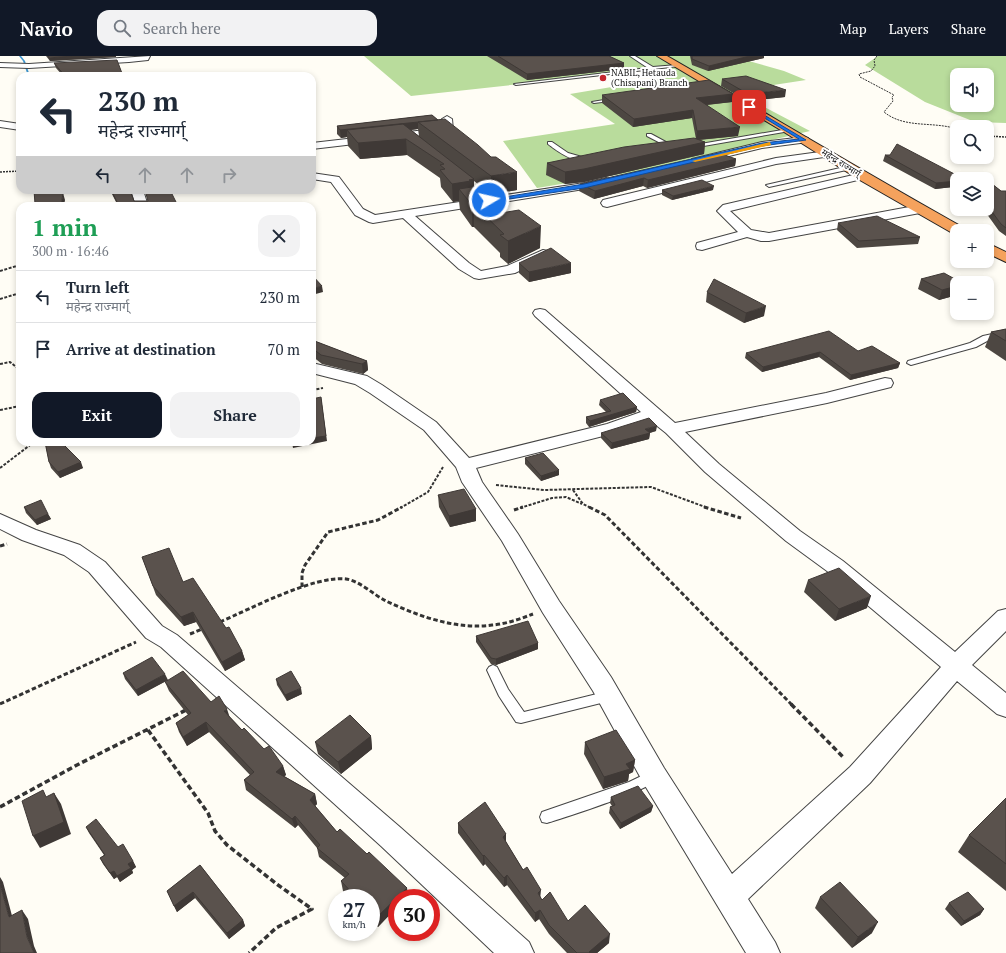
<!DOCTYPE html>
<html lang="en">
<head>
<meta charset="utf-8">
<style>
  body { margin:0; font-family:"PT Serif","Noto Sans Devanagari",serif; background:#f2f2f3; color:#1f2937; height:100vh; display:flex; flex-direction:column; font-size:15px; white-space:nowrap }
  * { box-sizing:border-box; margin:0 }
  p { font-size:13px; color:#747a83 }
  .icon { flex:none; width:22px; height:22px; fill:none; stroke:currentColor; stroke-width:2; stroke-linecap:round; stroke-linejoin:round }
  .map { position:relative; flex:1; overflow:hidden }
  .sheet { position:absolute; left:16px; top:146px; width:300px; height:244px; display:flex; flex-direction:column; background:#fff; border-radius:12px; box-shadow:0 2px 6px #0003 }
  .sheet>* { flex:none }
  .guide { position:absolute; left:16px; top:16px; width:300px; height:122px; border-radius:12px; box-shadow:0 2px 6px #0003; background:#fff; color:#1f2937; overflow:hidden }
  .fabs { position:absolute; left:950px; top:12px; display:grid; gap:8px }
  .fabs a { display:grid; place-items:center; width:44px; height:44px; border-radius:8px; background:#fff; box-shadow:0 2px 6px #0003; font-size:20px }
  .speed { position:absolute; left:328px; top:833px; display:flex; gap:8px; font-size:20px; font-weight:700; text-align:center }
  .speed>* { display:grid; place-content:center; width:52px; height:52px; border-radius:50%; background:#fff; box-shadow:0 2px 6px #0003; line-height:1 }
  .speed small { font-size:10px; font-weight:400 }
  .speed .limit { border:6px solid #d22; background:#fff; color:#111 }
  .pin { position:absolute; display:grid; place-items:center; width:34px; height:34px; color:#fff; margin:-17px; border-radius:8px; box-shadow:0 2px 6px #0006 }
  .me { position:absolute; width:44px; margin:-22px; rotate:81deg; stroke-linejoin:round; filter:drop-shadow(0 0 3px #0008) }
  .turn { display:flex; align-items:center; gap:14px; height:84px; padding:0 16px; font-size:18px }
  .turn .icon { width:52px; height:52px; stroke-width:2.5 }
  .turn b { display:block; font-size:28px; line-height:34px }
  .lanes { display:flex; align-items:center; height:38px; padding:0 16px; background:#0003; justify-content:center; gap:20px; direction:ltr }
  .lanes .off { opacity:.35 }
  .round { display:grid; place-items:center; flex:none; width:42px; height:42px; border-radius:12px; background:#f2f2f3 }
  .head { display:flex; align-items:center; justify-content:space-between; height:68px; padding:0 16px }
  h1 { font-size:24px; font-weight:700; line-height:30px; color:#1e9e55 }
  .button { display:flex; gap:8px; margin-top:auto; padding:8px 16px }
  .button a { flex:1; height:46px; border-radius:12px; background:#111827; color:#fff; font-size:16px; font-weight:700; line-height:46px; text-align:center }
  .button a+a { background:#f2f2f3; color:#1f2937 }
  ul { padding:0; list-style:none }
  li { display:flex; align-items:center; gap:12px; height:52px; padding:0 16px; border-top:1px solid #e0e1e3 }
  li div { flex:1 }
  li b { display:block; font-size:15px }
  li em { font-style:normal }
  header { display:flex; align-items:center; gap:24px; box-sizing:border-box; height:56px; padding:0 20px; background:#111827; color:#fff }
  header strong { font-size:19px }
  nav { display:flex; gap:22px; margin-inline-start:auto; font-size:14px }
  .search { width:280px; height:36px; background:#f2f2f3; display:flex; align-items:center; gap:10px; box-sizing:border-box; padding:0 14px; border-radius:12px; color:#747a83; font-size:15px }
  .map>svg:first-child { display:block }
  .forest { fill:#b9dc9c; fill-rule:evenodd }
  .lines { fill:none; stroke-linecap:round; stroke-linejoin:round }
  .stream { fill:#3f96cf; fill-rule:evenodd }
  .lane-casing { stroke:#444; stroke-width:2 }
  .street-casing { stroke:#444; stroke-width:2 }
  .highway-casing { stroke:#222; stroke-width:2 }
  .path-far4 { stroke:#333; stroke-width:1; stroke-dasharray:2 1; stroke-linecap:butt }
  .path-far3 { stroke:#333; stroke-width:1.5; stroke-dasharray:2 1; stroke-linecap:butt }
  .path-far2 { stroke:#333; stroke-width:2; stroke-dasharray:3 1.5; stroke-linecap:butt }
  .path-far1 { stroke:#333; stroke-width:3; stroke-dasharray:4.5 2.5; stroke-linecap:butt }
  .path { stroke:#333; stroke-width:3.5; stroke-dasharray:5.5 3; stroke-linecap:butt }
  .lane { fill:#fff; fill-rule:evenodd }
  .street { fill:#fff; fill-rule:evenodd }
  .highway { fill:#f5a25d; fill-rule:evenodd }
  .wall { fill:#4d4742; fill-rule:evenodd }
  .shaded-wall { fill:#3f3936 }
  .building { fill:#5a524d; stroke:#3f3936 }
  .route { fill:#1a73e8; stroke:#114b97 }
  .slow { fill:#f59e0b }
  .poi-dot { fill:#c4262e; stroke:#fff; stroke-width:1.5 }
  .labels { text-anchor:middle; stroke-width:4; stroke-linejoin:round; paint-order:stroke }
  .far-poi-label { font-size:9px; fill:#111; stroke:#fff; text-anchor:start }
  .far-street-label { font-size:9px; fill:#111; stroke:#fff }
</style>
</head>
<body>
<header>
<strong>Navio</strong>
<div class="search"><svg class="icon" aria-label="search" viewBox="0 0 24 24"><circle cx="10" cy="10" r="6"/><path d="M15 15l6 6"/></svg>Search here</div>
<nav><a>Map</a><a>Layers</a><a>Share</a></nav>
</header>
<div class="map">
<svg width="1006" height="897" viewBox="0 0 1006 897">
  <rect width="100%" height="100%" fill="#fffdf5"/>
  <path class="forest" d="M364,0h367l53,15 22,9 -72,11 76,40 -169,40 -104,17 -34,-47 112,-17 -45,-30 107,-18 -11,-8 -255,28z
    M878,0h128v67l-31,-1 -50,-20 -60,-37zM957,19h30v30h-30z"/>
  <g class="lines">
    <path class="stream" d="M19,0h2l4,5 5,15h-2l-5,-15z"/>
    <g class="lane-casing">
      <path id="lane" d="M630,0h5l18,11 24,-2 2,1 -163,19 -2,-1 134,-16z
        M616,42l2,2 -24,3 -2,-1z
        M788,73l2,2 -98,17 -3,-2z
        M647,78h4l26,14 -5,1 -25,-13z
        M548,86h4l16,11 21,6c-12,7 -32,-8 -41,-15z
        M849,110l2,1v2l-82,18 -3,-2z
        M1006,275v4l-17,5 -13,7 -65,18 -4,-2 1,-2 62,-18 13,-7z
        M493,609l4,2 11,22 16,23 85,-21 4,1 2,4 -2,4 -92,23 -5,-1 -17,-26 -12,-26 2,-3z
        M654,714l5,2 2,4c-6,13 -95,41 -114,47l-5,-1 -2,-5 2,-5 87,-30z"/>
    </g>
    <g class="street-casing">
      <path id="street" d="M150,0l-2,4 -19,2 -100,6 -29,-1v-4l29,1z
        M447,60l5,3 1,11 -5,3 -136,16v-6l131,-15 -1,-9z
        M0,65l20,3v6l-20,-3z
        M804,81l4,1 1,2 -1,2 -46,6 -66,16 -5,-3 1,-2 70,-17z
        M827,95l4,1 1,2 -1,2 -55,8 -169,43 -4,-1 -2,-3 2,-3 173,-42z
        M312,117l27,4 24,32 12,6 209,-32 22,-5 6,3 -2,2 -26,6 -169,27 54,47 12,8 26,-5 36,-16 5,1 2,3 -2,3 -33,16 -36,6 -5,-1 -15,-9 -56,-51 -30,5 -4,-1 -14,-7 -24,-33 -19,-3z
        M862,117l6,3 -2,2 -136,33 21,19 18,3 151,-28 4,1 2,3 -2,3 -4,1 -151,28h-8l-14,-4 -45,13 -5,-1 -1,-3 1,-3 41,-11 -21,-21 6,-6z
        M131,134h12l5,16h-12z
        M540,253l5,1 130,113 151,-30 59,-15 6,1 2,4 -2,4 -64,16 -142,29 34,32 81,67 43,30 112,91 43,-41 8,-2v22l-34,34 34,28v24l-9,-3 -40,-33 -87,102 -122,116 27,43 5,11h-34l-102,-169 -51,-93 -50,-78 -41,-72 -40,-59 -6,-15 -32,-37 -54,-37 -15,-9 -43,-11v-10l55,13 15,9 54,37 33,36 138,-34 34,-12 -106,-96 -2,-3 2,-3zM651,365l15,12 39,39 81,69 41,30 114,96 -91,100 -118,107 -68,-106 -53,-91 -52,-76 -41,-67 -36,-52 -6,-14 143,-36z
        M0,458l36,16 44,15 25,17 57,64 15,9 224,193 128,114 5,11h-40l-113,-107 -220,-199 -15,-9 -57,-66 -25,-17 -42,-15 -22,-11z"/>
    </g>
    <g class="highway-casing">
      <path id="highway" d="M657,0h10c99,57 197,116 297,172l2,3h-9v4l-3,-1 -96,-55 -74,-47z
        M987,187l19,9v10l-19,-9z"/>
    </g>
    <path class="path-far4" d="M877,0l-3,4 1,6 -4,5 -12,3 1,3 34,18 -2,2 1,4 -9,11c21,17 49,9 73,17"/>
    <path class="path-far3" d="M987,80l19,1
      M0,116l20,-1"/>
    <path class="path-far2" d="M0,215l20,-6
      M0,243l20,-6
      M0,308l10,-2 10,8
      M312,334l11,-2
      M0,354l20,-4
      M0,412l34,-26
      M496,429l48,5 107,-3 57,21
      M573,434l10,14 8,4
      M400,452l28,-16 15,-25
      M520,452l32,-10 14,-1 16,7"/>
    <path class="path-far1" d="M589,451l16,8 187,190
      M704,451l37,11
      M514,454l9,-3
      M0,490l7,-2
      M302,531v-14l3,-8 23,-33 50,-12 24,-13
      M220,566c30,-13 95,-47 126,-43 14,2 28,16 40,22 32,15 70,29 106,24 14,-1 28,-6 41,-11
      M190,578l12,-5
      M0,648l136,-62"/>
    <path class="path" d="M791,648l53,54
      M148,674l60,83 7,18 12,14 51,40 34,24 -36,19 -27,25
      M0,751l77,-42 109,-55"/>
    <use href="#lane" class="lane"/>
    <use href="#street" class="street"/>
    <use href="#highway" class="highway"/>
  </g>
  <path class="wall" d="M46,0h70v1l-66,4z
    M487,0h122l15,7v6l-97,11z
    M690,0h74v2l-56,13 -16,-6z
    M54,7l69,13h-60l-7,-8z
    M722,23l63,18 -38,4 -26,-15z
    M733,38l-1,8 -25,3 31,31 -39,4 6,2 -1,12 -120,28 -19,2 -19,-9 1,-12 149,-24 -4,-21 -59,9 -31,-24v-8z
    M432,59l85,75 -26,4 -17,-13v6l66,61 -32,16 -8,-7v-4l-26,-26h-2l-12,-17 -1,-9 -6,1 -12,-15 -1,-9 -33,-23 -47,4 -12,-13 -1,-9 -6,1 -4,-4v-8zM418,73l1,7 -8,-6z
    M885,99l72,24v11l-4,-3 -18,2 -52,-28z
    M736,103l-1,7 -88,22 -4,-2 -49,13 -15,-8 1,-7z
    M987,124l14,11h5v45l-7,-5 -15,-21h-5l-1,-1h9z
    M111,134h19l4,11 44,5h-60l-6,-12z
    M662,134h51l-41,10 -10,-5z
    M838,167l82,14 -2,7 -61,4 -20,-18z
    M519,207l52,10 -42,9 -10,-9z
    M921,223l36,4v12l-18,5 -21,-11z
    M707,236l57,24 -20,7 -38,-21z
    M1006,273v32l-21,-14 6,-15z
    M312,284l55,21 1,9 -5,4 -41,-10 -10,-8z
    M858,295l42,12 -2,5 -48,12 -31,-23 -57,15 -17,-14 1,-5z
    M600,344l37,7 -1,5 -47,15 -3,-4v-6l20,-5 -7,-7z
    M656,375l-6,2 -1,6 -38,10 -10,-11v-5z
    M45,386h19l1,4 18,22 -23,10 -9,-10 -2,-6z
    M525,402l34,17 -18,6 -16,-17z
    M438,439l38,14v12l-26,6 -11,-20z
    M24,451l24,7 3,5 -14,6 -11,-12z
    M142,501l41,25 43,46 16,23 3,9 -20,11 -29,-49 -12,4 -28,-31z
    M808,524l59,28 -32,13 -31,-29z
    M476,580l62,7v6l-42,16 -5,-1 -15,-22z
    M123,617l45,7 -30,16 -13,-17z
    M276,623l26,15 -15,7 -10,-16z
    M165,626l46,20 19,15 12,13 41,36 3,9 -2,1 31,18 2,10 -2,2 22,26 30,22 40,34 1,9 -2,1h-9v9l-19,20 -7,-7v-22h-21l-7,-7 -2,-10 4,-3 -26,-21 -2,-9 -19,-23 -3,3 -49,-38 -2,-10 6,-5 -41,-43 -22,14 -8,-14 -3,-9 12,-8 -19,-24z
    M371,680l1,13 -31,25 -23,-20 -3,-12z
    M585,686l50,18 -2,12 -4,2 -1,7 -25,8 -19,-35z
    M611,741l42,9 -2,6 -31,17 -11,-16 1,-6 2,-1 -2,-3z
    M1006,742v93l-48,-39 11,-17z
    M458,767l48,11v8l36,58 26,21 41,22 -12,10h-30l-18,-19 -10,-15 -4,3 -28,-37 -3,2 -19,-23 -2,2 -25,-33z
    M86,771l32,20 15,14 3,6 -4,3 1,3 -13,9 -3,-5 -3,2 -11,-15 -3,-6 4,-3 -15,-22z
    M200,809l43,55 2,6 -16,13 -34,-41 -18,14 -10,-21z
    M820,841l52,36 -20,15 -37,-40z
    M949,847l35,6 -4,6 -19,11 -16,-17z"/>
  <path class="shaded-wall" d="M72,0h44v1l-66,4 -1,-3z
    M750,0h14v2l-56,13 1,-5z
    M624,7v6l-97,11v-6z
    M786,34l-1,7 -38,4 1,-7z
    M733,38l-1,8 -37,4 1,-8z
    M693,54l-1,8 -59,9 1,-8z
    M438,64l-20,2v7l-65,8 -6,-7v7l-6,1 -1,-8z
    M740,71l-2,9 -42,4 1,-9z
    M406,83l1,16 -47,4 -2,-16z
    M705,86l-1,12 -120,28 -19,2v-12z
    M736,103l-1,7 -88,22 1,-8z
    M517,116v18l-26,4v-18z
    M644,122l-1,8 -49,13 1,-8z
    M474,123v17l-15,-7v12l-6,1 -1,-18z
    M955,125l-2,6 -18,2 1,-6z
    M714,130l-1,4 -41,10 1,-4z
    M63,137l2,7 -1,6h-3z
    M177,148l1,2h-11z
    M472,149h2v22h-2z
    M541,170l-1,22 -32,16v-23z
    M571,207v10l-42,9v-10z
    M322,230l1,6 -11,3v-6z
    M957,230v9l-18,5 3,-10z
    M766,250l-2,10 -20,7 2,-10z
    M820,296l-1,5 -57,15 1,-5z
    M367,305l1,9 -5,4 -1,-10z
    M900,307l-2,5 -48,12 1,-5z
    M321,341l6,44 -34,7 -1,-6h20v-4z
    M637,351l-1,5 -47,15 1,-6z
    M657,370l-1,5 -11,3v-5z
    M650,377l-1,6 -38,10 1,-6z
    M81,406l2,6 -23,10 -2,-6z
    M559,414v5l-18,6v-5z
    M476,453v12l-26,6 -1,-11z
    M48,458l3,5 -14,6 -2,-5z
    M871,540l-4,12 -32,13 4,-12z
    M193,556l3,10 -12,4 -3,-9z
    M538,587v6l-42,16v-6z
    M242,595l3,9 -20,11 -3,-9z
    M165,618l3,6 -30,16 -2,-6z
    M301,632l1,6 -15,7 -2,-6z
    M227,653l3,9 -6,-7z
    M206,666l3,10 -22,14 -4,-9z
    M371,680l1,13 -31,25 -3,-12z
    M635,704l-2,12 -4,2 -1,7 -25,8 1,-12 22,-13z
    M283,710l3,9 -7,6 -3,-9z
    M54,737l7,11 10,30 -31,14 -7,-12z
    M315,738l2,10 -5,5 -2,-9z
    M653,750l-2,6 -31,17 1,-6z
    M295,760l3,9 -3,3 -3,-9z
    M506,778v10l-3,-7z
    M484,799l1,9 -2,2v-10z
    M133,805l3,6 -4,3 1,3 -13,9 -3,-6 11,-12z
    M114,815l3,6 -3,2 -4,-6z
    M507,819v10l-3,2v-9z
    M0,821l3,5 12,45 -6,-10 -9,-33z
    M407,832l1,9 -2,1h-9v9l-19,20 -2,-9z
    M541,834l-1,10 -2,-7z
    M193,836l2,6 -18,14 -3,-6z
    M984,853l-4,6 -19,11 3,-5z
    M22,854l6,9 6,27 3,7h-3l-7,-16z
    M540,854l-1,9 -4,3v-9z
    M243,864l2,6 -16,13 -2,-6z
    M878,866l-6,11 -20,15 6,-11z
    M610,878l-1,9 -12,10h-8v-1z"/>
  <path class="building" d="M48,0h24l-23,2z
    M498,0h111l15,7 -97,11z
    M692,0h58l-41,10 -17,-7z
    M117,4l6,16h-58l-11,-13z
    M746,20l40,14 -38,4 -26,-15z
    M709,24l24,14 -37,4 44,29 -43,4 -4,-21 -59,9 -32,-24z
    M432,59l6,5 -98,10 -3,-4z
    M445,63l33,26 13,12h5l21,15 -26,4 -73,-54z
    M403,68l71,55 -5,1 2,1 -19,3 -12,-14 5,-1 -5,-4 4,-1 -38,-25 -48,4 -11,-13z
    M694,82l11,4 -121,27 -19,3 -18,-9 77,-16z
    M897,88l67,35h-7v2l-21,2 -51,-28h5z
    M719,97l17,6 -88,21 -4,-2 -49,13 -15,-7z
    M702,124l12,6 -41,10 -11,-6z
    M987,124l14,11h5v37l-5,-4 -14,-19z
    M478,130l23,27 18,-3 22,16 -33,15 -8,-6 4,-1 -30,-29h-2l-13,-16z
    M34,134h28l1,3 -2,13h-24v-2h-2z
    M111,134h19l4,11h14l-3,-11h25l7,14 -10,2h-48z
    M877,160l43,21 -61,4 -21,-18z
    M551,192l20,15 -42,9 -10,-9z
    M944,217l18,10h-5v3l-15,4 -21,-11z
    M312,219l10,11 -10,3z
    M714,223l52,27 -20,7 -39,-21z
    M1006,273v12l-15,-9z
    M829,275l29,20 14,-5 28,17 -49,12 -31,-23 -57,15 -17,-14z
    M312,284l55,21 -5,3 -41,-9 -9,-7z
    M623,337l14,14 -47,14 -4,-4 25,-6 -11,-11z
    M321,341l5,39 -14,2v-39z
    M649,362l8,8 -12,3 5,4 -38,10 -11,-10z
    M45,386h18l1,3 17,17 -23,10 -9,-10z
    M543,397l16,17 -18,6 -16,-18z
    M464,433l12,20 -27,7 -11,-21z
    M41,444l7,14 -13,6 -11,-13z
    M169,492l14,34 10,-4 33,50 3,-1 13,24 -20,11 -29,-50 -12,5 -28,-31 -11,-29z
    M839,512l32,28 -32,13 -31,-29z
    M528,565l10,22 -42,16 -5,-1 -15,-22z
    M152,601l13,17 -29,16 -13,-17z
    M183,615l28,31 8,-6 8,13 -3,2 18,19 2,-2 20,21 5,-3 14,20 -7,6 39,22 -5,6 27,32 3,-3 27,25 2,-2 38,36 -31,30 -5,-5v-15h-14l-16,-17 8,-7 -32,-26 3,-3 -25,-29 -3,3 -48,-39 10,-8 -48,-50 -23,15 -7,-14 15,-10 -26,-31z
    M291,615l10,17 -16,7 -9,-16z
    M350,659l21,21 -33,26 -23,-20z
    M616,674l19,30 -9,4 4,5 -26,8 -19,-35z
    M638,730l15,20 -32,17 -11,-16 5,-2 -4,-8z
    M43,734l3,7 8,-4 10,29 -31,14 -11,-35z
    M1006,742v66l-37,-29z
    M485,746l21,32 -3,3 20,33 4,-3 14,23 -3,3 4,7 8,-8 18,29 17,-16 25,29 -21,18 1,1h-13l-28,-28 -9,-15 -5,3 -28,-38 -3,3 -20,-23 -1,1 -25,-33z
    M96,763l22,28 5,-3 10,17 -5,3 3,4 -14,8 -3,-5 -4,2 -10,-15 5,-3 -19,-28z
    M200,809l43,55 -16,13 -34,-41 -19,14 -7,-15z
    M840,826l38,40 -20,15 -38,-40z
    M0,828l9,33 13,-7 5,27 7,16h-34z
    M968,836l16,17 -20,12 -15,-18z"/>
  <path class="route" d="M749,50l57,34 -44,6 -178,42 -95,14 -3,-2 98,-16 178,-41 37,-4 -51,-31z"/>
  <path class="slow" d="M770,86l1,3 -76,17 -3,-1z"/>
  <circle class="poi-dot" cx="603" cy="22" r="4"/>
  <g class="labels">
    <g class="far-poi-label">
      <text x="611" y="20">NABIL, Hetauda<tspan x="611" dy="10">(Chisapani) Branch</tspan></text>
    </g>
    <g class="far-street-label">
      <text transform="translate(841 107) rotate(32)" y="3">महेन्द्र राज्मार्ग्</text>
    </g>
  </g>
</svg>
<div class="fabs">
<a><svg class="icon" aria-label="sound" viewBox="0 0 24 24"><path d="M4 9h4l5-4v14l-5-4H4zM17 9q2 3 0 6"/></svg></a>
<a><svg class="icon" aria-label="search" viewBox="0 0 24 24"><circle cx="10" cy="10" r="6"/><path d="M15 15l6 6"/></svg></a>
<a><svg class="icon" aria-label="layers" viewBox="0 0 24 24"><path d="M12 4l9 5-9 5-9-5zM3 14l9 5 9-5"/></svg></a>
<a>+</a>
<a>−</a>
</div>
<div class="speed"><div>27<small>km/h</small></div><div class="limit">30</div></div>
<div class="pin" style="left:749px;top:51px;background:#d93025"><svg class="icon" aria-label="arrive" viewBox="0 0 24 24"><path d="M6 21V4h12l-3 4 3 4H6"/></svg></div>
<svg class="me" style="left:489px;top:144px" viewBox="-20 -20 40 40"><circle r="17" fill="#1a73e8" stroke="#fff" stroke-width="3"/><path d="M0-11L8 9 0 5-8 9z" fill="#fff"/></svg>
<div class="guide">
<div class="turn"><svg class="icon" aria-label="left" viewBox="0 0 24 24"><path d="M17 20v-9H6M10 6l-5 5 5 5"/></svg><div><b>230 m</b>महेन्द्र राज्मार्ग्</div></div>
<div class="lanes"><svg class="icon" aria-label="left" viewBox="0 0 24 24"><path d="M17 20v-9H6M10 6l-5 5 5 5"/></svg><svg class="icon off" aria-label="ahead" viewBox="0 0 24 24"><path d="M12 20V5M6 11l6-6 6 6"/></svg><svg class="icon off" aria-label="ahead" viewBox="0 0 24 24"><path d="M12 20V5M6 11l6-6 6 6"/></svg><svg class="icon off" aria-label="right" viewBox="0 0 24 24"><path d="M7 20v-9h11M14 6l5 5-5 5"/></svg></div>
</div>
<section class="sheet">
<div class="head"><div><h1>1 min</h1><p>300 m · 16:46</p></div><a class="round"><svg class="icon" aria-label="close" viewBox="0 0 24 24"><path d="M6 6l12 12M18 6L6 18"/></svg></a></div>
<ul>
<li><svg class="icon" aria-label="left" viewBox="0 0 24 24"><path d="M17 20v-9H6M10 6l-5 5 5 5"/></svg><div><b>Turn left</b><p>महेन्द्र राज्मार्ग्</p></div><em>230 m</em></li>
<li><svg class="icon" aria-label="arrive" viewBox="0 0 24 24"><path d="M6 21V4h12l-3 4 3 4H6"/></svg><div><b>Arrive at destination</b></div><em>70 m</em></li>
</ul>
<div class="button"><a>Exit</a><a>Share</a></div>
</section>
</div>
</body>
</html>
